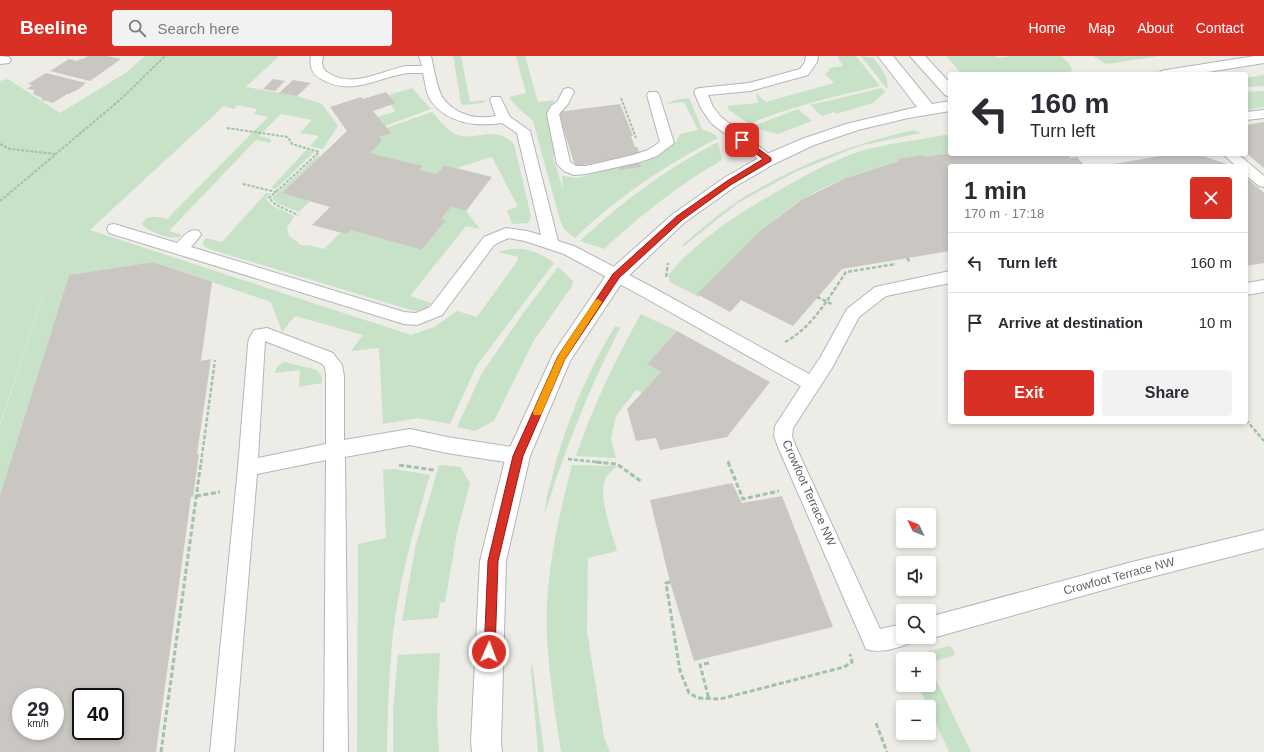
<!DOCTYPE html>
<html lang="en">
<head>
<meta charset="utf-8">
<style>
  body { margin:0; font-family:Helvetica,sans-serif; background:#f2f2f3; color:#2b2b33; height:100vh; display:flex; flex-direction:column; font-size:15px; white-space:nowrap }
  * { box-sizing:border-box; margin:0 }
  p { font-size:13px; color:#7c7c81 }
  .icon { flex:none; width:22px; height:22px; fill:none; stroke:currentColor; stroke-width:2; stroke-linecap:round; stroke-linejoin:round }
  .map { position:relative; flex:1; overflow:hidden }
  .drawer { position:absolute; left:948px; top:108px; width:300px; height:260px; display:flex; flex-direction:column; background:#fff; border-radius:4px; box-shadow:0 2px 6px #0003 }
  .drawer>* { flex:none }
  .guide { position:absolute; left:948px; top:16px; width:300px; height:84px; border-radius:4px; box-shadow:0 2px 6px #0003; background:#fff; color:#2b2b33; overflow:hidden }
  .needle { width:26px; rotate:313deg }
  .fabs { position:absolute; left:896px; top:452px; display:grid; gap:8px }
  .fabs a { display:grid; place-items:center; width:40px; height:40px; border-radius:4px; background:#fff; box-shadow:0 2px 6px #0003; font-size:20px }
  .speed { position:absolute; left:12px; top:632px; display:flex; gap:8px; font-size:20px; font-weight:700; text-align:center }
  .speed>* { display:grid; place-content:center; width:52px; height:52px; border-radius:50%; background:#fff; box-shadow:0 2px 6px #0003; line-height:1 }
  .speed small { font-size:10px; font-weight:400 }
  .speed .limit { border:2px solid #111; border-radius:6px; background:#fff; color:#111 }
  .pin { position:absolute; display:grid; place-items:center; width:34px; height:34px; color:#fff; margin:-17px; border-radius:8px; box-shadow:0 2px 6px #0006 }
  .me { position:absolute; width:44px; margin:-22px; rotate:2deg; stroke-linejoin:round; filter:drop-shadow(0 0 3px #0008) }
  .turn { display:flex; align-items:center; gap:14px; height:84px; padding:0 16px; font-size:18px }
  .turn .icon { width:52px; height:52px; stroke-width:2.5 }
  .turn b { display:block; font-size:28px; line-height:34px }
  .round { display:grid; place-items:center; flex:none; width:42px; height:42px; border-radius:4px; background:#f2f2f3 }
  .summary { display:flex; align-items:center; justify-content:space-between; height:68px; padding:0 16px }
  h1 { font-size:24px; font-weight:700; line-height:30px }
  .cta { display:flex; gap:8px; margin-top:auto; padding:8px 16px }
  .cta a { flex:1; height:46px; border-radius:4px; background:#d93025; color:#fff; font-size:16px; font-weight:700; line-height:46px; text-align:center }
  .cta a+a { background:#f2f2f3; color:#2b2b33 }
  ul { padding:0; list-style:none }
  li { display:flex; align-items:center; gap:12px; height:60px; padding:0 16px; border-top:1px solid #e1e1e2 }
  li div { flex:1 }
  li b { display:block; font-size:15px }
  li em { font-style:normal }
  header { display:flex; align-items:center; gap:24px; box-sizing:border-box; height:56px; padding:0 20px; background:#d93025; color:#fff }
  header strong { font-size:19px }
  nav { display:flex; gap:22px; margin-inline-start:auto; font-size:14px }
  .search { width:280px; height:36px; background:#f2f2f3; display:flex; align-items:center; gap:10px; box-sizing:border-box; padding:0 14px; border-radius:4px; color:#7c7c81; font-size:15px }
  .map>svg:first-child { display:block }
  .green { fill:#c7e2c7 }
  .building { fill:#cac7c3; fill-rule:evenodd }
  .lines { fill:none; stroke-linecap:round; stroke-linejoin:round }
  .service-casing { stroke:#b3b6b9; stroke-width:2 }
  .minor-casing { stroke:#b3b6b9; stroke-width:2 }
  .tertiary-casing { stroke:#b3b6b9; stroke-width:2 }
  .path-far2 { stroke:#a0c2ab; stroke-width:2; stroke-dasharray:3 1.5; stroke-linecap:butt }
  .path-far1 { stroke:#a0c2ab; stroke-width:2.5; stroke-dasharray:4 2; stroke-linecap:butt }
  .path { stroke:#a0c2ab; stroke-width:3; stroke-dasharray:5 2.5; stroke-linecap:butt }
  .service { fill:#fff; fill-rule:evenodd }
  .minor { fill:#fff; fill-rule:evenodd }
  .tertiary { fill:#fff; fill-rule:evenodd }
  .route { fill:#d93025; stroke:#8d1f18 }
  .slow { fill:#f59e0b }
  .labels { text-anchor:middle; stroke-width:3; stroke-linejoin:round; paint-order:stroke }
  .street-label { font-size:12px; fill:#5e6165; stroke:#fff }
</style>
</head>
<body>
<header>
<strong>Beeline</strong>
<div class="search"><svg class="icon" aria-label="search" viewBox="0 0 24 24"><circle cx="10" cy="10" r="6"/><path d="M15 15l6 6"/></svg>Search here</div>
<nav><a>Home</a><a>Map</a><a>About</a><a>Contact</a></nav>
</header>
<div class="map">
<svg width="1264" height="696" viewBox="0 0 1264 696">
  <rect width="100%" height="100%" fill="#eeece7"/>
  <path class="green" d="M145,0h134l-33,31 51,9 25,8 16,22 -15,23 -13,-3 9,-10 -19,-3 12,-13 -31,-6 -22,22 9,2 3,2 -1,3 -14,-3 -87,91 11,3 1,2c-11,5 -29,-4 -38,-10l-1,-3c7,-9 15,-6 25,-4l101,-102 -14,-3 3,-5 -20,-4 -3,4 -10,-3 -134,124 321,105 23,-8 23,-16 20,6 41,-57v-3l-20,-5c21,-7 39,-2 56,11l-77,102 -27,59 -32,-6 -35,6 -4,-76 -28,3 12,-16 -68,-19 -13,16 -11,-30 -118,-40 -84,13 -69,220v-69l63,-192 -63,190v-343l8,-2 52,34 67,-41z
    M453,0h8l9,46 15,-2 -2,3 -20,2 -2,-2z
    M516,0h9l13,46 17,-2 -7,10 -1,5 8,41 -2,1 10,32 -1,-13 16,2 30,-9 34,-6 13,-6 16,-10 5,-5 4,-8 18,-4 -14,-28 -18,2 9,-4 14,-2 13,31 12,5 4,4c-54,28 -99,58 -143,100l-11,-9 -4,-9 -27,-99c-8,-8 -19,-15 -24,-24l17,-4z
    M841,0h15l24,30c-45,10 -88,20 -131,38l-20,-14 -2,-4 31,-3 -2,-10 10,9 68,-19 -9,-9 4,-3v-3l14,-2 -6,-9z
    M861,0l13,2c6,10 16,19 13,31z
    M946,0h50l2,2 15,-2h48l8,7 3,8 -20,3h-83l-10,-3z
    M1093,0h67l-54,8z
    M1264,19v11l-18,1v-9z
    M412,32l19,21 -46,17 -7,-9 18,-6 -5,-6 5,-2 -7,-8z
    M882,32l3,4 -12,11 -37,11 -2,-2 -12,4 -12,-11z
    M1264,35v16l-18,3v-18z
    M798,53l14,12 -34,13 -27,-7z
    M432,56c7,7 16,20 25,23 21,6 38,-10 57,9l17,72 -3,7 -16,1 -5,-14 11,-3 -25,-48 -2,-2 -34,11 -13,-3 -7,9 -17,-4 3,-4 -53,-13 9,-16 11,-4 -4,-5z
    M913,74l8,3 -62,13 -66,27 -55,30 -54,43 -2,-1c16,-13 32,-28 50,-40 56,-37 116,-60 181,-75z
    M950,78v19l-25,4 -2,-2 -25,4 1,2c-33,10 -67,20 -96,38 -37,24 -76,64 -104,98l-29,-15 -2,-7c34,-40 79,-67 124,-92 25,-14 52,-28 80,-35 26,-6 52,-9 78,-14z
    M718,86l4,18c-44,25 -81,55 -118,89l-24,-8c44,-41 85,-71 138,-99z
    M306,94l8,2 -38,37 -5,-1z
    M318,99l3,1 -39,37 28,8 -11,11 -21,-8 -6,-6z
    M266,137l5,1 -5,5 7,7 21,10 -7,12 2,8 9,6v2l9,2 1,-1 16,4 16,-16 6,1 5,-4 71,20 24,-30 -5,-1 10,-12 15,4 14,18 -14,-3 -56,70 21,7 -6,6 -11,2 -205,-62 -6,-4v-3l3,-4 16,4z
    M558,211l15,14 -1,5 -39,56 -39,79 -19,10 -18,-4 25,-54 42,-61z
    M641,258l36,17 -30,33 14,8 -19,21 -6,-3 -20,26 -5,22 5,20 -40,-2c17,-50 39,-96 65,-142z
    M615,270l5,2c-30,59 -55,121 -75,185 0,-12 4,-24 7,-36 13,-53 35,-104 63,-151z
    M285,306l32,8 5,7v6l-23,4 1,-17 -25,3 2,-7z
    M439,409l21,2 10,16 -13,50 -12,69 -5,1 -2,15 -36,3 14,-77z
    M572,409l45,1c-5,5 -12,10 -13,17 -4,20 8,49 13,68l-29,7 -1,73 17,106 6,15h-49c-6,-38 -12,-77 -14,-115 -3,-56 11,-119 25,-172z
    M394,413l36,6c-14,47 -28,94 -35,143 -6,44 -7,89 -8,134h-30l1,-208 28,-6 -3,-68z
    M949,590l3,2 3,6 -3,2 -23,7v-4h-22l1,-3z
    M440,597l-3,60 2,39h-46v-42l5,-55z
    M532,606l12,90h-6l-7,-83z
    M929,609l42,87h-22l-3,-7 -28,-60h11z"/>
  <path class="building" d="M88,0h19l14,3 -31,22 -40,-10 19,-12 8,2 3,-2h3z
    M46,17l40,10 -7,6 -10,5h-2l-14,9 -6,-2 -6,-1 1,-2 -9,-4 1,-4 -7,-1 5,-4 -4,-1z
    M273,23l12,2 -10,10 -12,-2z
    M293,24l18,3 -14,13 -18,-3z
    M386,36l10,11 -23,8 18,22 -12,4 3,4 -12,12 53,13 -3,4 17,4 7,-9 48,12 -26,34 -15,-4 -10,12 5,1 -24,30 -71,-20 -5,4 -34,-9 18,-18 -48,-14 65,-62 -17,-24 31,-10 2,2z
    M620,48l13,32h-2l4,11h2l4,9 -4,1 4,10 -22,3 -3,-10 -41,6 -17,-54z
    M1264,66v46l-18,-15v-28z
    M950,97l22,2 94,-1 5,4 6,-1 8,9h-135v85l-108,18 -49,57 -52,-26 -11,12 -33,-18 63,-63 43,-32 43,-21 53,-17 -2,-2 26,-4 2,2z
    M1172,98h25l36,12h-132z
    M1246,121l18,16v70l-18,3z
    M153,206l59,20 -11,79 10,-2 -14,95h2l-6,43h-2l-35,255h-156v-257l69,-220zM21,641h34v34h-34zM81,641h34v34h-34z
    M677,275l93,51 -43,55 -67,13 -4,-12 -20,3 -9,-32 34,-37 -14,-8z
    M732,427l10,20 40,-7 51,131 -139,34 -24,-79 -20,-82z"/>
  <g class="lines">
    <g class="service-casing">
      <path id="service" d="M311,0h12c-2,8 -1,14 7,18 24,14 51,-3 76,-8 5,0 10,0 16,0l-3,-10h12c2,9 7,36 12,42 12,17 34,22 53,18l-6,-16 2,-3h8l10,20 20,14 28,110 16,5 78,41 157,87 11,-16 27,-49 28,-22 75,-16v12l-64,13 -27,21 -27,51 -39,60 -1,8 4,11 84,182 23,-5v13h10l-2,6c-13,5 -32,11 -45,6l-88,-202 -4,-11 1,-10 26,-40 -161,-91 -76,-41 -39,-13 -17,-3 -14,7 -52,70 -25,10 -13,-1 -295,-91 -2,-4 2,-4 5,-1 63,19c7,-7 12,-15 22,-12l2,4 -10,12 213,65 12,1 14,-6 54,-70 22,-9 21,3 14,4 -24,-102 -15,-10c-26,4 -55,0 -71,-22 -5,-7 -6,-20 -8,-28 -5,0 -10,0 -15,0 -31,4 -56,24 -87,6 -9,-5 -12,-13 -10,-23z
        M806,0h12l-1,6 -9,13 -58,16 -42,4 5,12 8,10 52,40 2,3 -2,3 -5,1 -5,-1 -52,-40 -10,-15 -7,-16 2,-3 4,-1 49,-5 51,-14 5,-7z
        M568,32l4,1 2,3 -6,12 -9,10 11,48 6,4h10l47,-11 15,-5 12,-8 -13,-47 2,-3h8l2,3 15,48 -17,13 -17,6 -54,12 -12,1 -10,-4 -7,-7 -10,-50 4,-8 6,-4 7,-13z
        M1264,54v8l-18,2v-8z
        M1223,98h15l26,22v11l-5,-1 -13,-11v-9h-10z
        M1264,224v12l-18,3v-12z
        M267,272l66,25 9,12 2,11v64l66,-11 37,8 71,11 7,2 2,6 -2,6 -7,2 -71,-11 -37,-8 -65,12 3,295h-24l2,-292 -69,14 -23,278h-24l28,-284 10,-123 1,-6 5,-9zM265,285l56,22 4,4 1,9v68l-68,14z
        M1264,474v18l-132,34 -203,57 -5,-2h5v-20l203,-55z"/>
    </g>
    <g class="minor-casing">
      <path id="minor" d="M0,0l9,1 2,3 -2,3 -9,1z"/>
    </g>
    <g class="tertiary-casing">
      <path id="tertiary" d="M878,0h15l39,48 18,-3v10l-42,7 -50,12 -44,15 -40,19 -38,22 -51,36 -62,59 -53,80 -40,95 -24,105 -5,181 1,10h-30l-1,-10 9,-181 26,-105 48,-104 55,-81 64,-57 51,-36 38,-22 40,-17 44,-15 71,-17z
        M910,0h15l25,27v14l-5,-2z
        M1255,0h9v7l-69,11h-36l2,-3 5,-1z"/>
    </g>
    <path class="path-far2" d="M621,42l15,40
      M227,72l61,9 4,7 27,8 -43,40
      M0,88l10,5 45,5
      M243,128l33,8 -7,6 7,7 22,10
      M0,145l121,-102 44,-43"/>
    <path class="path-far1" d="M907,202l3,4
      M666,221l2,-14
      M817,241l15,7
      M785,286c28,-15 44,-45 61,-70l50,-8
      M1246,364l18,21
      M568,403l37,4
      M728,405l1,2
      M201,407l14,-103"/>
    <path class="path" d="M596,406l21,2 25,18
      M728,406l15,37 36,-8
      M399,409l35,5
      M196,440l24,-4
      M670,526l-4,1 14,88 9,22 9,5 22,1 124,-32 8,-5 -2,-8
      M709,607l-9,2 9,34
      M876,667l11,29
      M161,696l40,-290"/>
    <use href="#service" class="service"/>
    <use href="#minor" class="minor"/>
    <use href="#tertiary" class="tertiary"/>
  </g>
  <path class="route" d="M740,82h4l27,20v3l-39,23 -50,36 -63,58 -54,81 -42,97 -25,105 -3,91 -2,4 -4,1 -4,-1 -1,-4 4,-91 25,-105 45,-100 55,-82 64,-58 50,-35 36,-22 -23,-18z"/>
  <path class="slow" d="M598,243l4,3 -37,57 -24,56h-7l-1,-3 25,-56 37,-56z"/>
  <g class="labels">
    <g class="street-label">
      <text transform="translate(809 437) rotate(66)" y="4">Crowfoot Terrace NW</text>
      <text transform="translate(1119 520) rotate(-15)" y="4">Crowfoot Terrace NW</text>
    </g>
  </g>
</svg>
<div class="fabs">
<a><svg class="needle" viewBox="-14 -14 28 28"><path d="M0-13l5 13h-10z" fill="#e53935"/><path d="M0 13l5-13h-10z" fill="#7c7c81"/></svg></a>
<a><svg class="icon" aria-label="sound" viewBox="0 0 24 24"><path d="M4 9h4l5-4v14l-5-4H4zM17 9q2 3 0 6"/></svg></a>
<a><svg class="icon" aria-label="search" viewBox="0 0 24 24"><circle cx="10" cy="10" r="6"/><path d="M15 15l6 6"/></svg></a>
<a>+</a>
<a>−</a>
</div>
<div class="speed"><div>29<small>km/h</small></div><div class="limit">40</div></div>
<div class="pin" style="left:742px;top:84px;background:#d93025"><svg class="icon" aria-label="arrive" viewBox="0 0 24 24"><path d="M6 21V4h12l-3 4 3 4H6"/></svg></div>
<svg class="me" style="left:489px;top:596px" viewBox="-20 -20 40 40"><circle r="17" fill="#d93025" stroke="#fff" stroke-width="3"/><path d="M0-11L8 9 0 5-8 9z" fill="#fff"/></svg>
<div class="guide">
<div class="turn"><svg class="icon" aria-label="left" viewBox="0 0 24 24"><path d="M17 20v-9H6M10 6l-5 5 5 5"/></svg><div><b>160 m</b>Turn left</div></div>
</div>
<section class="drawer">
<div class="summary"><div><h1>1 min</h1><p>170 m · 17:18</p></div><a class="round" style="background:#d93025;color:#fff"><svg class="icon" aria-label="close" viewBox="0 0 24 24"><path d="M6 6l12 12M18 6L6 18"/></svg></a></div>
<ul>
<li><svg class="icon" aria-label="left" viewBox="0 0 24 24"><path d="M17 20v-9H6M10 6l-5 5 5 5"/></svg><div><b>Turn left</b></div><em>160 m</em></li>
<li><svg class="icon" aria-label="arrive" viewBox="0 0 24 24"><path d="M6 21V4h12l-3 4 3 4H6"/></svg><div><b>Arrive at destination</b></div><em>10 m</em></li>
</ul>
<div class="cta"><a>Exit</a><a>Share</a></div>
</section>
</div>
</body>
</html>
